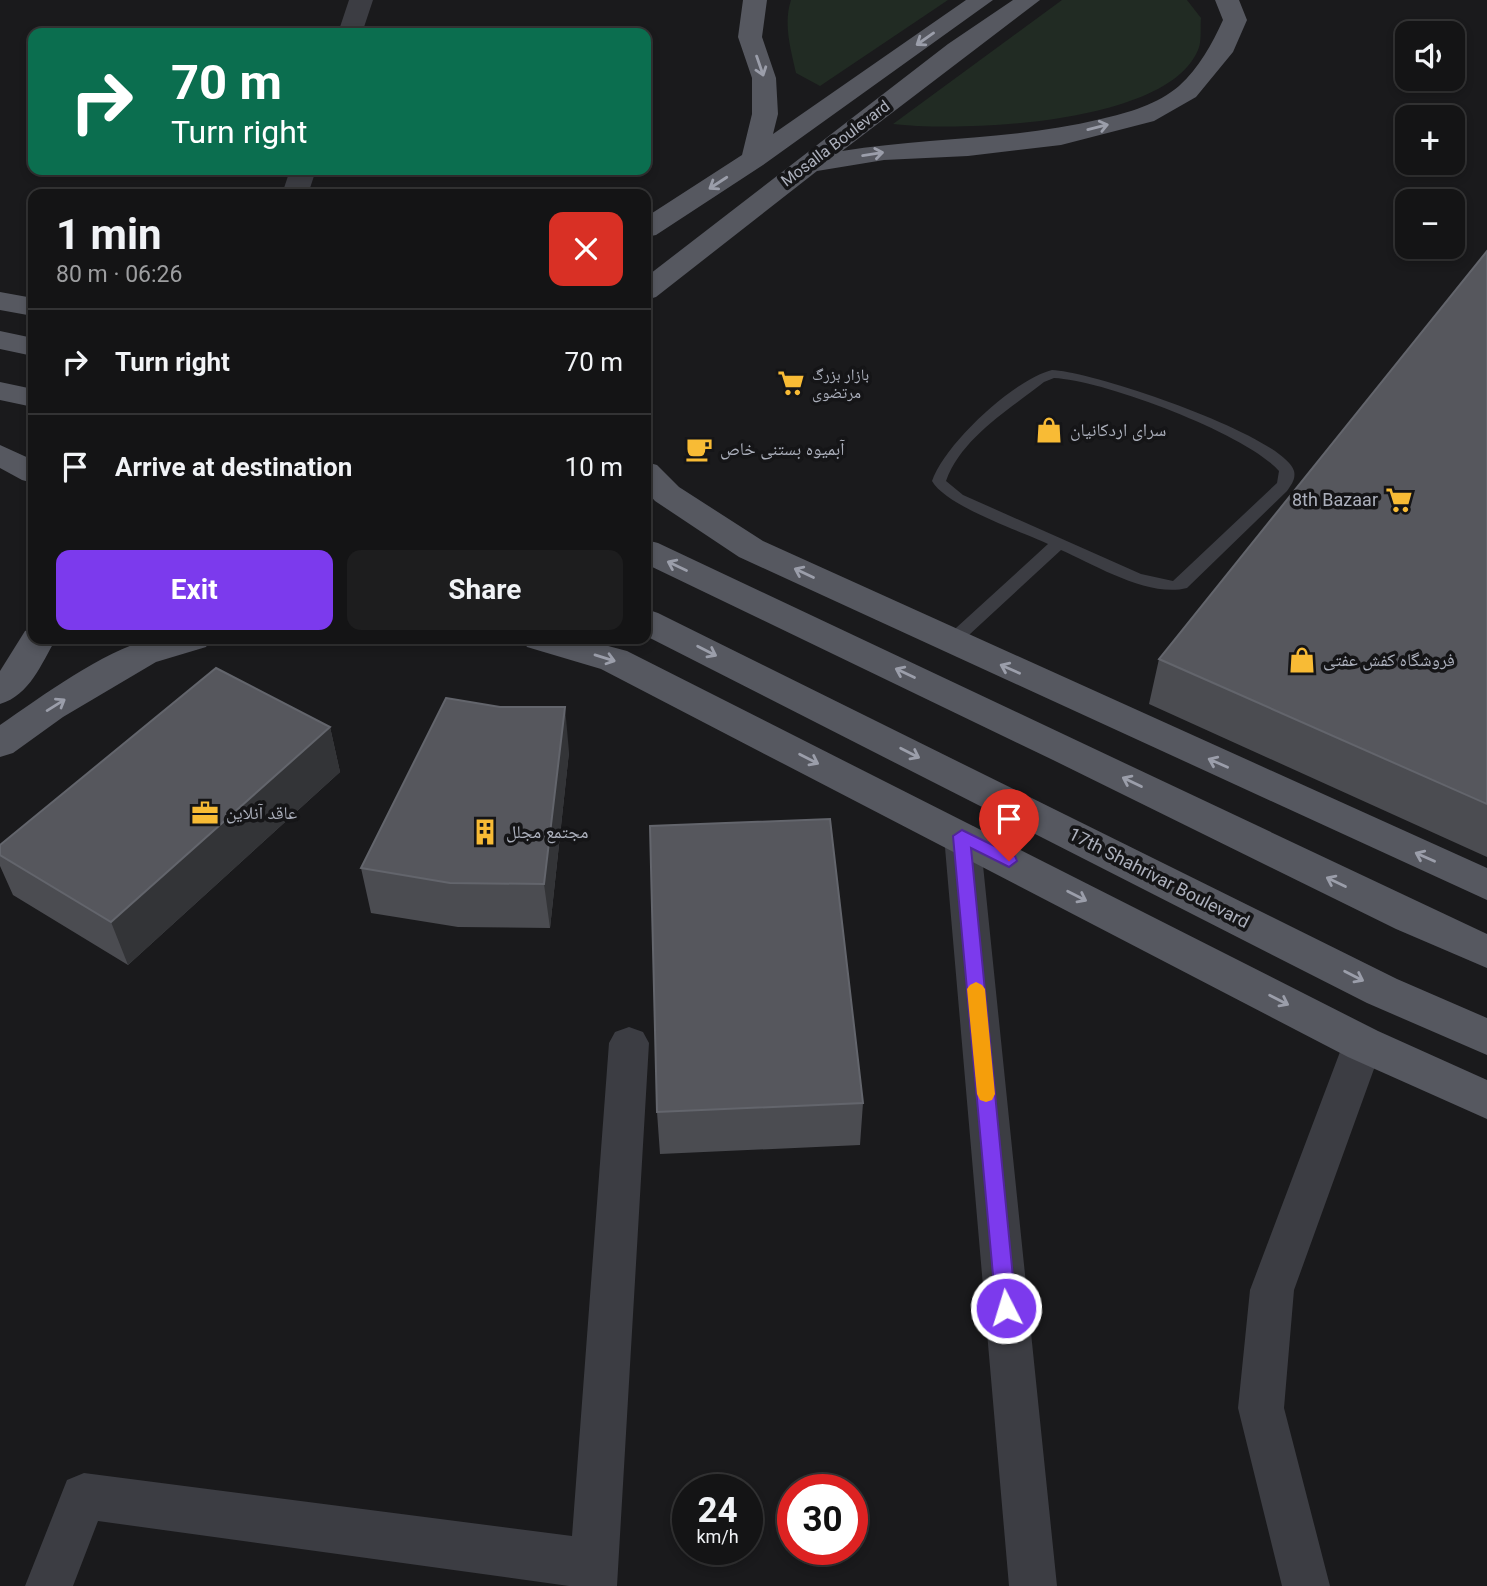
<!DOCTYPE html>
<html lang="en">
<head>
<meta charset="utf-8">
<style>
  body { margin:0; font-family:Roboto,"Noto Naskh Arabic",sans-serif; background:#1d1d1e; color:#f1f3f6; height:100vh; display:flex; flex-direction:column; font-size:26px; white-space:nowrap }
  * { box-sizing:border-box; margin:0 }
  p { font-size:23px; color:#9d9ea0 }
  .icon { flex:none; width:38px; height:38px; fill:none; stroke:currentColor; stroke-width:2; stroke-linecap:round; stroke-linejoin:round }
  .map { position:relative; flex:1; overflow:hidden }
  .sheet { position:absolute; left:28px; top:189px; width:623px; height:455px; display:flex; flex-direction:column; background:#141415; border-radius:14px; box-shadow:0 4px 10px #0003,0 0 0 2px #333334 }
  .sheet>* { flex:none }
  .banner { position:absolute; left:28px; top:28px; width:623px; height:147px; border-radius:14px; box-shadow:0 4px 10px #0003,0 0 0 2px #333334; background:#0b6e4f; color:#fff; overflow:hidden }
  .fabs { position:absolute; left:1395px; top:21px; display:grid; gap:14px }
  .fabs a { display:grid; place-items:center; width:70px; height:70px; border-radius:14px; background:#141415; box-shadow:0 4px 10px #0003,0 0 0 2px #333334; font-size:35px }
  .speed { position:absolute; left:672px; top:1474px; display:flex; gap:14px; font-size:35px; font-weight:700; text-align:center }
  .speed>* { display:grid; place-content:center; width:91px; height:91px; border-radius:50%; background:#141415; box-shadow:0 4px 10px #0003,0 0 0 2px #333334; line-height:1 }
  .speed small { font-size:18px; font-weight:400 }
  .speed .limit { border:10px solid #d22; background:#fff; color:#111 }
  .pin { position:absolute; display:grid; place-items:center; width:60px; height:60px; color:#fff; margin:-72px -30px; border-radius:50% 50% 50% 0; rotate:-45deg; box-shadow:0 0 7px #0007 }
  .pin .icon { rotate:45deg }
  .me { position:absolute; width:77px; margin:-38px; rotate:355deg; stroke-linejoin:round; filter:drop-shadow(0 0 5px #0008) }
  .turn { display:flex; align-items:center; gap:24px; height:147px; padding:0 28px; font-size:32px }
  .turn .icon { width:91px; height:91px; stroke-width:2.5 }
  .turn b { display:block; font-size:49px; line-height:60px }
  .round { display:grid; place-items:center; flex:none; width:74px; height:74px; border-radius:14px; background:#1d1d1e }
  .head { display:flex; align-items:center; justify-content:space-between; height:119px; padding:0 28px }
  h1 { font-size:42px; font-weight:700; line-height:52px }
  .cta { display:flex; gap:14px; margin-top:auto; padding:14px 28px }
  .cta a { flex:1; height:80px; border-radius:14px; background:#7c3aed; color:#fff; font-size:28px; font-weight:700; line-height:80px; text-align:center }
  .cta a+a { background:#1d1d1e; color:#f1f3f6 }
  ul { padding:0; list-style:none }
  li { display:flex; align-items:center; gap:21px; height:105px; padding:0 28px; border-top:2px solid #333334 }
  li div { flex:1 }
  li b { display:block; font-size:26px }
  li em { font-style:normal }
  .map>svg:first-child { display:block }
  .green { fill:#212b23 }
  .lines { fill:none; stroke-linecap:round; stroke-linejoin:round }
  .service { fill:#3c3d43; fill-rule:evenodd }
  .minor { fill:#3c3d43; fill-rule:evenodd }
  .tertiary { fill:#3c3d43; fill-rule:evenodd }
  .primary { fill:#565860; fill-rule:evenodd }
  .wall { fill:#4b4c51 }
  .shaded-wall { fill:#333437 }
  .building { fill:#56575d; stroke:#63656c; stroke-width:2 }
  .oneway { stroke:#9b9eaa }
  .route { fill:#7c3aed; stroke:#51269a; stroke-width:2 }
  .slow { fill:#f59e0b }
  .labels { text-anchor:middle; stroke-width:7; stroke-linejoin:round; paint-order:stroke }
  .far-street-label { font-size:16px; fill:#acb0bc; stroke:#151517 }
  .far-poi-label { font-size:16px; fill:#acb0bc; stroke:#151517; text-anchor:start }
  .poi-label { font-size:18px; fill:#acb0bc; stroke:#151517; text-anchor:start }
  .street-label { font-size:18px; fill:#acb0bc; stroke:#151517 }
</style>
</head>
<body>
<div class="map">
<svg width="1487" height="1586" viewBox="0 0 1487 1586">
  <rect width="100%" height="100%" fill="#1a1a1c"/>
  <path class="green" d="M791,0h157l-128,86 -24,-13c-5,-23 -13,-49 -5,-73z
    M1062,0h125l14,18c-1,9 1,24 -3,32 -31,75 -236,82 -305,74z"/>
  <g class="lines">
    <path class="service" d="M1052,370c39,1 231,65 242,101 2,8 -3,14 -7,20l-100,97c-38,10 -92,-23 -126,-38l-104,96h-12l-2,-4 2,-4 103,-94c-28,-13 -102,-38 -116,-63 13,-37 81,-101 120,-111zM1054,378c49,2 193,56 225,93l-2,12 -104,98 -32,-7 -178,-79 -17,-14c16,-44 63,-71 98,-99z"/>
    <path class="minor" d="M962,823l13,4 5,9 77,750h-48l-65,-750 5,-9z
      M629,1027l14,5 6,11 -32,543h-48l-471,-65 -25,65h-48l42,-106 17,-7 488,63 37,-493 6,-11z
      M1363,1028l14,5 6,11 -89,246 -10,118 46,178h-48l-44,-178 12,-118 93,-246 6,-11z"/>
    <path class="tertiary" d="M349,0h24l-11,33h-24z
      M290,170h26l-8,24h-26z"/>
    <path class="primary" d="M743,0h24l-5,37 14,41 2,36 -5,20 193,-134h27l-230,165 -107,70 -10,2v-20l96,-62 10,-41v-36l-14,-41z
      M1013,0h27l-198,151c86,-14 174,-11 259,-32 27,-6 57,-15 78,-33 20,-18 33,-42 44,-66l-8,-20h24l8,20 -14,32 -37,45 -42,24 -93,24 -93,11 -84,4 -67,11 -161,126 -10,3v-23l302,-233z
      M0,292l33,6v18l-33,-6z
      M0,331l33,7v18l-33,-7z
      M0,382l33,7v18l-33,-7z
      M0,445l33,15v23l-11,-3 -22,-12z
      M646,462l11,3 22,22 84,54 724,327v32l-748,-343 -84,-56 -9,-10z
      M646,540l12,3 829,391v34l-91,-39 -343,-169 -407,-196z
      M646,609l12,4 739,366 90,39v37l-120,-52 -721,-367z
      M33,628v11h23c-15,25 -26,56 -56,65v-33l25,-40z
      M150,639h61l-5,8 -50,15 -93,55 -50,36 -13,4v-32c42,-29 102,-73 150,-86z
      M522,639h60l45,12 751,380 109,49v39l-139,-62 -747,-388 -74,-22z"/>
  </g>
  <path class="wall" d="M1487,251v606l-338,-153 10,-45z
    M330,727l10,45 -212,193 -115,-70 -13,-29v-21z
    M569,752l-19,176 -92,-1 -87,-14 -10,-45z
    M863,1103l-3,42 -200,9 -3,-42z"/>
  <path class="shaded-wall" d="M565,707l4,45 -19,176 -6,-44z
    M330,727l10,45 -212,193 -17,-43z"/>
  <path class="building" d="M1487,251v553l-328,-145z
    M216,668l114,59 -219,195 -111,-67v-10z
    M446,698l54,9h65l-21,177 -94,-1 -89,-15z
    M830,819l33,284 -206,9 -7,-286z"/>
  <defs><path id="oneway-shaft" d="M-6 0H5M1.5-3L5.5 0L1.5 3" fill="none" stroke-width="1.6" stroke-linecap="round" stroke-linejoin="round" transform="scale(1.75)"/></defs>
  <g class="oneway">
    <use href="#oneway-shaft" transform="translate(925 39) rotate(145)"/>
    <use href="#oneway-shaft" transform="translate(760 66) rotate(71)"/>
    <use href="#oneway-shaft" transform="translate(1098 127) rotate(-14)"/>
    <use href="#oneway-shaft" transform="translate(873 154) rotate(-9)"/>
    <use href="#oneway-shaft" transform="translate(718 183) rotate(147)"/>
    <use href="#oneway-shaft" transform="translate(677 566) rotate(-155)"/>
    <use href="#oneway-shaft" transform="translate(804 573) rotate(-155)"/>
    <use href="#oneway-shaft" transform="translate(707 651) rotate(27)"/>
    <use href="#oneway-shaft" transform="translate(605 658) rotate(17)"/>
    <use href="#oneway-shaft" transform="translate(1010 669) rotate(-156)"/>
    <use href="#oneway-shaft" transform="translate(905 673) rotate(-155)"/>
    <use href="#oneway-shaft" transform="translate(56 705) rotate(-32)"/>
    <use href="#oneway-shaft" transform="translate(910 753) rotate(27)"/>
    <use href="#oneway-shaft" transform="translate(809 759) rotate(27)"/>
    <use href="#oneway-shaft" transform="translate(1218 763) rotate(-156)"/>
    <use href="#oneway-shaft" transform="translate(1132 782) rotate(-154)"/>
    <use href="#oneway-shaft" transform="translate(1425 857) rotate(-156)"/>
    <use href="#oneway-shaft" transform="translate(1336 882) rotate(-154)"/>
    <use href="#oneway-shaft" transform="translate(1077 896) rotate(27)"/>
    <use href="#oneway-shaft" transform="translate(1354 976) rotate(27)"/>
    <use href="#oneway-shaft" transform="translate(1279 1000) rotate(27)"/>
  </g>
  <path class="route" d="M962,830l53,26 2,5 -8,6 -38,-19 45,460 -3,7 -7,2 -7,-2 -3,-7 -43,-472z"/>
  <path class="slow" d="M976,982l6,3 3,4 10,105 -3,6 -6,2 -6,-2 -3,-6 -10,-105 3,-4z"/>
  <defs>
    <g id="supermarket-bare" transform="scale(2.1)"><path d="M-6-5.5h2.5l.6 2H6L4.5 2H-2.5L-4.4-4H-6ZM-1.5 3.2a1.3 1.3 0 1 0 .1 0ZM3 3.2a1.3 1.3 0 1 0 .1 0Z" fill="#f8bb35" stroke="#151517" stroke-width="2.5" paint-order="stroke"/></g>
    <g id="shop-bare" transform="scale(2.1)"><path d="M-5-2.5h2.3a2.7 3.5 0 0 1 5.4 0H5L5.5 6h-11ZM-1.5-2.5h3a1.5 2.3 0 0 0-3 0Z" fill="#f8bb35" stroke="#151517" stroke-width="2.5" paint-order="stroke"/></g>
    <g id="cafe-bare" transform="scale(2.1)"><path d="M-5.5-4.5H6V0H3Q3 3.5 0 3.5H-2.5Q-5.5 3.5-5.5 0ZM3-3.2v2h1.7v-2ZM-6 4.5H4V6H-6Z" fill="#f8bb35" stroke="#151517" stroke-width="2.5" paint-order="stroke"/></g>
    <g id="office-bare" transform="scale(2.1)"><path d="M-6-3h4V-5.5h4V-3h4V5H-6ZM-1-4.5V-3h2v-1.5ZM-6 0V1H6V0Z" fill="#f8bb35" stroke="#151517" stroke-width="2.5" paint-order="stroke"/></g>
    <g id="building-bare" transform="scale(2.1)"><path d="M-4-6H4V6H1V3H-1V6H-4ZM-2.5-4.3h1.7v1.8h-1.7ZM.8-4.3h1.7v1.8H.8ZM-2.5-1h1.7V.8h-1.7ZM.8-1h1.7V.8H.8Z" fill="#f8bb35" stroke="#151517" stroke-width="2.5" paint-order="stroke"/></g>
  </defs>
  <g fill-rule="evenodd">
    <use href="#supermarket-bare" x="791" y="383"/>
    <use href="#shop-bare" x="1049" y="430"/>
    <use href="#cafe-bare" x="699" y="449"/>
    <use href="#supermarket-bare" x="1399" y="500"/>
    <use href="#shop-bare" x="1302" y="660"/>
    <use href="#office-bare" x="205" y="813"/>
    <use href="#building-bare" x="485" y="832"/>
  </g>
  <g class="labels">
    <g class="far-street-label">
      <text transform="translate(835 143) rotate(-37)" y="6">Mosalla Boulevard</text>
    </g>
    <g class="far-poi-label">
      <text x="812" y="380">بازار بزرگ<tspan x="812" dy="18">مرتضوی</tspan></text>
    </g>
    <g class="poi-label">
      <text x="1070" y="436">سرای اردکانیان</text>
      <text x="720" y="455">آبمیوه بستنی خاص</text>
      <text x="1378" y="506" text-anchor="end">8th Bazaar</text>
      <text x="1323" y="666">فروشگاه کفش عفتی</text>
      <text x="226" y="819">عاقد آنلاین</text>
      <text x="506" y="838">مجتمع مجلل</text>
    </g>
    <g class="street-label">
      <text transform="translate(1159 878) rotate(27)" y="6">17th Shahrivar Boulevard</text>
    </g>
  </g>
</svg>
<div class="fabs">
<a><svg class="icon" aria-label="sound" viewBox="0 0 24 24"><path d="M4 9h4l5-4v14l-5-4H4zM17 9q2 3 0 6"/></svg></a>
<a>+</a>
<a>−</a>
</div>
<div class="speed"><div>24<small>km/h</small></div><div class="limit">30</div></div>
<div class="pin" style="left:1009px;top:861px;background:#d93025"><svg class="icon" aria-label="arrive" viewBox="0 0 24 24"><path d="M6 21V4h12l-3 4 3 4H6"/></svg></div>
<svg class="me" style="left:1006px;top:1308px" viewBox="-20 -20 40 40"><circle r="17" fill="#7c3aed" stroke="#fff" stroke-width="3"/><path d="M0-11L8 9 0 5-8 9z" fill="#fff"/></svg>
<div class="banner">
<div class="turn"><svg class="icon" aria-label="right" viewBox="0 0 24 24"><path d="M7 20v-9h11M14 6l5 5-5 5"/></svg><div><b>70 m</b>Turn right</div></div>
</div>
<section class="sheet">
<div class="head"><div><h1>1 min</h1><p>80 m · 06:26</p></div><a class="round" style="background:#d93025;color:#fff"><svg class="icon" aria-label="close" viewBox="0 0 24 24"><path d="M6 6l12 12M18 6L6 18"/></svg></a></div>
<ul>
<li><svg class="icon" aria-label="right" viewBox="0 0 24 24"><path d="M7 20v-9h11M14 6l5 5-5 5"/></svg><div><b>Turn right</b></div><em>70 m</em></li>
<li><svg class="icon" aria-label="arrive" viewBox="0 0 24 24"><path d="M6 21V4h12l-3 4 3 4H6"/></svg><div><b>Arrive at destination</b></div><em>10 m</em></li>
</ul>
<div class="cta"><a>Exit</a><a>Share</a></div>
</section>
</div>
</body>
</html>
